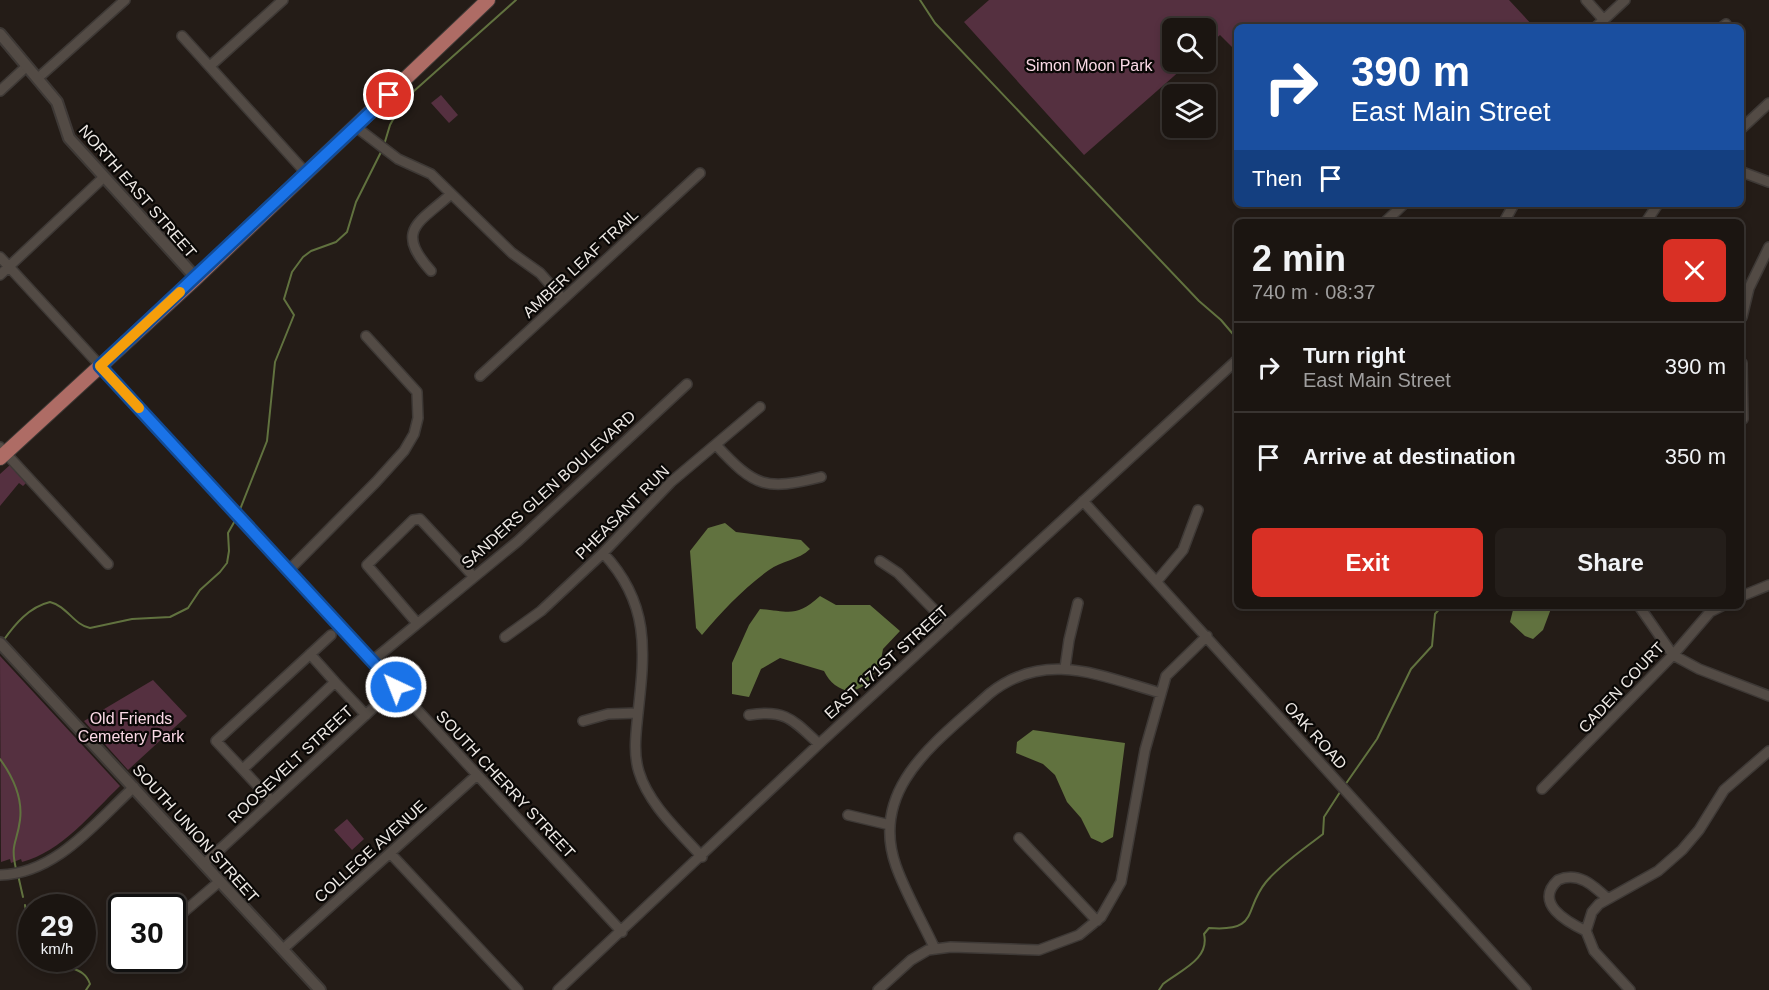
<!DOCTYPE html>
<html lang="en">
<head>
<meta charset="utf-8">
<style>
  body { margin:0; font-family:Arial,sans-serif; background:#241e1a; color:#f1f3f6; height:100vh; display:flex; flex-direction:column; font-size:22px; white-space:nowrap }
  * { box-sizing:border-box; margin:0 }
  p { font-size:20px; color:#a09f9f }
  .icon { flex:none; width:33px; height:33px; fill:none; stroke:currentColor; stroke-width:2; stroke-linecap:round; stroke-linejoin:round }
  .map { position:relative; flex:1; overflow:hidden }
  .details { position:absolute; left:1234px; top:219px; width:510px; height:390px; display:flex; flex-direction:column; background:#1b1511; border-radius:9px; box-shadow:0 3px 9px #0003,0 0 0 2px #393431 }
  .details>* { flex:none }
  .top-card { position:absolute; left:1234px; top:24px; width:510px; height:183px; border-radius:9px; box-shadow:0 3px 9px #0003,0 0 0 2px #393431; background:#1a4fa0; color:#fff; overflow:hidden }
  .fabs { position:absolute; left:1162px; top:18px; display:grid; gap:12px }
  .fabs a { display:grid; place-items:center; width:54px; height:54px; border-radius:9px; background:#1b1511; box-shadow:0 3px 9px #0003,0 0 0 2px #393431; font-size:30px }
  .speed { position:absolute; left:18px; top:894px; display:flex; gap:12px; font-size:30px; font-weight:700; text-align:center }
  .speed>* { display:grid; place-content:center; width:78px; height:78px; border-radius:50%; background:#1b1511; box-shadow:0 3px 9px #0003,0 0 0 2px #393431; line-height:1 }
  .speed small { font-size:15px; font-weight:400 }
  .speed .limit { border:3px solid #111; border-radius:9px; background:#fff; color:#111 }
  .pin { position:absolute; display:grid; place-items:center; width:51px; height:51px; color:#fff; margin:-26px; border:3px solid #fff; border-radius:50%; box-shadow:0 2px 6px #0007 }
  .me { position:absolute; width:66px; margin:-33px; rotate:317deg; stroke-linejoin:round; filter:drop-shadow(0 0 4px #0008) }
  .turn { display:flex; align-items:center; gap:21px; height:126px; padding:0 18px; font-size:27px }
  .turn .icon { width:78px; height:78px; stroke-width:2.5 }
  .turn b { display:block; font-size:42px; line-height:51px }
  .then { display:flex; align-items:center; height:57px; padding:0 18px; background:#0003; gap:12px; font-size:22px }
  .round { display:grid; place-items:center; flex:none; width:63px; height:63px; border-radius:9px; background:#241e1a }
  .summary { display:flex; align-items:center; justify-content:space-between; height:102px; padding:0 18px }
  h1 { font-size:36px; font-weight:800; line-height:45px }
  .primary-button { display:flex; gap:12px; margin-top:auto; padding:12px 18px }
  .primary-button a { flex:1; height:69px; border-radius:9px; background:#d93025; color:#fff; font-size:24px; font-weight:800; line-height:69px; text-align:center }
  .primary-button a+a { background:#241e1a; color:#f1f3f6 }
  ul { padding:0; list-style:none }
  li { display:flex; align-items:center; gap:18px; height:90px; padding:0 18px; border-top:2px solid #393431 }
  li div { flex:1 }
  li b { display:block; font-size:22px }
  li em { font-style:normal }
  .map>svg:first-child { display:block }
  .green { fill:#553040 }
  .water { fill:#61723f }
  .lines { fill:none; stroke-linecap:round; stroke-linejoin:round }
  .stream { stroke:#61723f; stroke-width:2 }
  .minor-casing { stroke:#3e3936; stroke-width:12 }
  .tertiary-casing { stroke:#3e3936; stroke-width:14 }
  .primary-casing { stroke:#3e3936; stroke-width:16 }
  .minor { stroke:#534b45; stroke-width:9 }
  .tertiary { stroke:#534b45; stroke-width:10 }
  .primary { stroke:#ae6c65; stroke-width:14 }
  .route-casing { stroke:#114b97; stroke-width:15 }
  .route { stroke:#1a73e8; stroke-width:10 }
  .slow { stroke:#f59e0b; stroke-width:10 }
  .labels { text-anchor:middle; stroke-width:4.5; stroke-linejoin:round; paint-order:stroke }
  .park-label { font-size:16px; fill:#fbd9e6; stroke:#0a0806 }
  .street-label { font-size:16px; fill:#eee9e5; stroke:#0a0806 }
</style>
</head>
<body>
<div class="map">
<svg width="1769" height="990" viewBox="0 0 1769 990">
  <rect width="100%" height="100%" fill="#241c17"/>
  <path class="green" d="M989,0h520l25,27h-296l-1,25 -17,-17 -14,12v-19h-33v34h17l-106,93 -120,-133z
    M441,95l17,20 -9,8 -18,-20z
    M10,465l16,18 -3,3 -4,-3 -19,23v-32z
    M0,656l120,130c-28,27 -59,66 -98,76l-1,-3 -10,4 -1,-4 -9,3v3z
    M153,680l34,36 -59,54 -44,-49z
    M347,819l17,20 -12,11 -18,-20z"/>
  <path class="water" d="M725,523l11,9 65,8 9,9c-11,11 -29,12 -41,21 -25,18 -47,41 -67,65l-6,-7 -6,-77 18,-23z
    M820,596l16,9h34l30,26 -17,18 -3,16 -13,19 -15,8c-14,-3 -22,-9 -28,-21l-44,-13 -19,11 -12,28 -17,-3v-31l17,-38 11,-16c29,2 36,9 60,-13z
    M1514,606h38l-9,24 -10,9 -8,-3 -15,-14z
    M1033,730l92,13 -12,94 -11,6 -11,-5 -10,-20 -14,-16 -12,-27 -12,-11 -27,-11 1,-11z"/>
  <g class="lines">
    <path class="stream" d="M920,0l15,23 264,278 22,19 17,20
      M384,145l6,-20 10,-18 14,-16 102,-91
      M239,512l28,-71 8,-79 19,-47 -10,-16 8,-27 11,-15 8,-6 25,-9 11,-10 9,-30 26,-52
      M3,641c12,-17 26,-34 47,-39 17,4 24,23 40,26l42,-9 38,-2 18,-9 12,-18 20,-18 7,-9 2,-12 -1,-18 9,-16
      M0,759c13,18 23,38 20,61 -3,24 -10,23 -4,49
      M1345,785l32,-46 34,-70 21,-23 3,-32 7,-8
      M18,875l5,22
      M25,905l1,7 6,8
      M56,958c11,13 28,8 34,26l-4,6
      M1159,990l4,-6c18,-14 47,-25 41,-50l5,-6c51,4 34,-18 57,-46 15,-18 38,-33 57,-48l1,-17 18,-28"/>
    <g class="minor-casing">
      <path id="minor" d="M1586,0l18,20
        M1596,27l29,-27
        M1722,27l4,-3
        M182,36l125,138
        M210,66l73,-66
        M38,78l87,-78
        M0,91l27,-25
        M356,127l42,32 33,15 81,79 28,20 23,26
        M1742,128l27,-25
        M1742,172l27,10
        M1385,222l19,-18
        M1504,222l10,-18
        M1646,222l12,-18
        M0,257l622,675
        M431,271c-37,-41 -12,-48 20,-77
        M0,275l104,-98
        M1742,317l7,-29 20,-41
        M1742,363l1,56
        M480,376l220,-203
        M716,445c39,42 49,46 105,32
        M0,447l108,117
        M1083,501l443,489
        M603,553c47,50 42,97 35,160 -2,20 -5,40 1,59 10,33 41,60 63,85
        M880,561l18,12 51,52
        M289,570l87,-88 28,-31 10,-17 4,-16 -1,-26 -51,-56
        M1157,581l26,-31 15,-40
        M1742,596l27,-11
        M1639,606l34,49 26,14 70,27
        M417,623l-50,-58 46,-45 7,-1 54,58
        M505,637l36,-26 62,-58 68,-71 89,-75
        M310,654l25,28
        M372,661l146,-120 169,-157
        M1065,668l4,-28 9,-37
        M749,715c37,-6 44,5 70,29
        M583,721l25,-7 30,-1
        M243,769l92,-87 31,33
        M1542,789l131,-134 37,-43 12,-6
        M272,801l-56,-60 115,-106
        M848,815l42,10
        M1019,838l78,83
        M390,853l128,137
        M204,864l192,-177
        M0,875c56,-1 96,-53 134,-88
        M1608,899c-15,-14 -30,-28 -50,-19 -25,23 9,42 28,51l6,-19 7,-8 59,-33 24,-21 17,-20 25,-40 45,-39
        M172,922l48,-41
        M1586,931l8,20 36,39
        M283,949l194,-174
        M935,949c-13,-28 -29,-55 -39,-83 -28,-79 43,-126 93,-172 56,-45 111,-18 172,-1
        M117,965l10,-7
        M558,990l262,-247 418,-384
        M878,990l33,-30 17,-10 23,-3 88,3 40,-15 22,-18 20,-35 24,-132 21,-74 41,-40"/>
    </g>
    <g class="tertiary-casing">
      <path id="tertiary" d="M0,34l57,68 12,36 127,140
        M0,643l320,347"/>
    </g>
    <g class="primary-casing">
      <path id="primary" d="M0,458l196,-180 292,-278"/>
    </g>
    <use href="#minor" class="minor"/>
    <use href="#tertiary" class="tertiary"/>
    <use href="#primary" class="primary"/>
  </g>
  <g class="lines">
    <g class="route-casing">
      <path id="route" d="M389,95l-289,271 296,321"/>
    </g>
    <use href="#route" class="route"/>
    <path class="slow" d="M139,408l-39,-42 80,-74"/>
  </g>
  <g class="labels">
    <g class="park-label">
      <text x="1089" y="71">Simon Moon Park</text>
      <text x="131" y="724">Old Friends<tspan x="131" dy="18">Cemetery Park</tspan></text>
    </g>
    <g class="street-label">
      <text transform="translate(138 191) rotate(49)" y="6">NORTH EAST STREET</text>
      <text transform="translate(580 263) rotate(-43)" y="6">AMBER LEAF TRAIL</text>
      <text transform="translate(548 489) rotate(-42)" y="6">SANDERS GLEN BOULEVARD</text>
      <text transform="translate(622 512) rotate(-45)" y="6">PHEASANT RUN</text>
      <text transform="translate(886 662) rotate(-42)" y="6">EAST 171ST STREET</text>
      <text transform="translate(1621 687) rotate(-47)" y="6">CADEN COURT</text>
      <text transform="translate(1316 735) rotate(48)" y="6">OAK ROAD</text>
      <text transform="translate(290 764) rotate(-43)" y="6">ROOSEVELT STREET</text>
      <text transform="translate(506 784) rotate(47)" y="6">SOUTH CHERRY STREET</text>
      <text transform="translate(196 833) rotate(48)" y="6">SOUTH UNION STREET</text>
      <text transform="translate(370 851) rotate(-42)" y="6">COLLEGE AVENUE</text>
    </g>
  </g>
</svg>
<div class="fabs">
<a><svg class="icon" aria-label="search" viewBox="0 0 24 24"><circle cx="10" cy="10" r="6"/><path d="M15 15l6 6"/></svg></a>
<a><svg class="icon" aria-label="layers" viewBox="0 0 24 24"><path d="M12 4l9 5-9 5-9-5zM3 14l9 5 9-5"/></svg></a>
</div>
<div class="speed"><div>29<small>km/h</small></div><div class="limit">30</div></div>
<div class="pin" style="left:389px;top:95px;background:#d93025"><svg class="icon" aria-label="arrive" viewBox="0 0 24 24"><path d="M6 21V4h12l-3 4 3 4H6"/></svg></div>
<svg class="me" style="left:396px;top:687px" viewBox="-20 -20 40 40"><circle r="17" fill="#1a73e8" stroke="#fff" stroke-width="3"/><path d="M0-11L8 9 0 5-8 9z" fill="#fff"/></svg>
<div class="top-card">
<div class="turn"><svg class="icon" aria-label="right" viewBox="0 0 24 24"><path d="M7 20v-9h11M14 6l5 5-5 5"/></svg><div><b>390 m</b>East Main Street</div></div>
<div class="then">Then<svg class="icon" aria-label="arrive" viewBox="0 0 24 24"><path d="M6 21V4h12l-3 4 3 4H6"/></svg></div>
</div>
<section class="details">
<div class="summary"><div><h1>2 min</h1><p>740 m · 08:37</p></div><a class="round" style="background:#d93025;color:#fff"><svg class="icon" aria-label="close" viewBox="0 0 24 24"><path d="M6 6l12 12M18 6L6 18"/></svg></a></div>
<ul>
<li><svg class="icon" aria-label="right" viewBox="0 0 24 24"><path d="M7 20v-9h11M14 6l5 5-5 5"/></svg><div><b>Turn right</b><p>East Main Street</p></div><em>390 m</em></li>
<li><svg class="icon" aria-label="arrive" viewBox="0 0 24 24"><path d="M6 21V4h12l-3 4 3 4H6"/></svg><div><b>Arrive at destination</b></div><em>350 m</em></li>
</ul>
<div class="primary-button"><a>Exit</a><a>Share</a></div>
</section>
</div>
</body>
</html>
